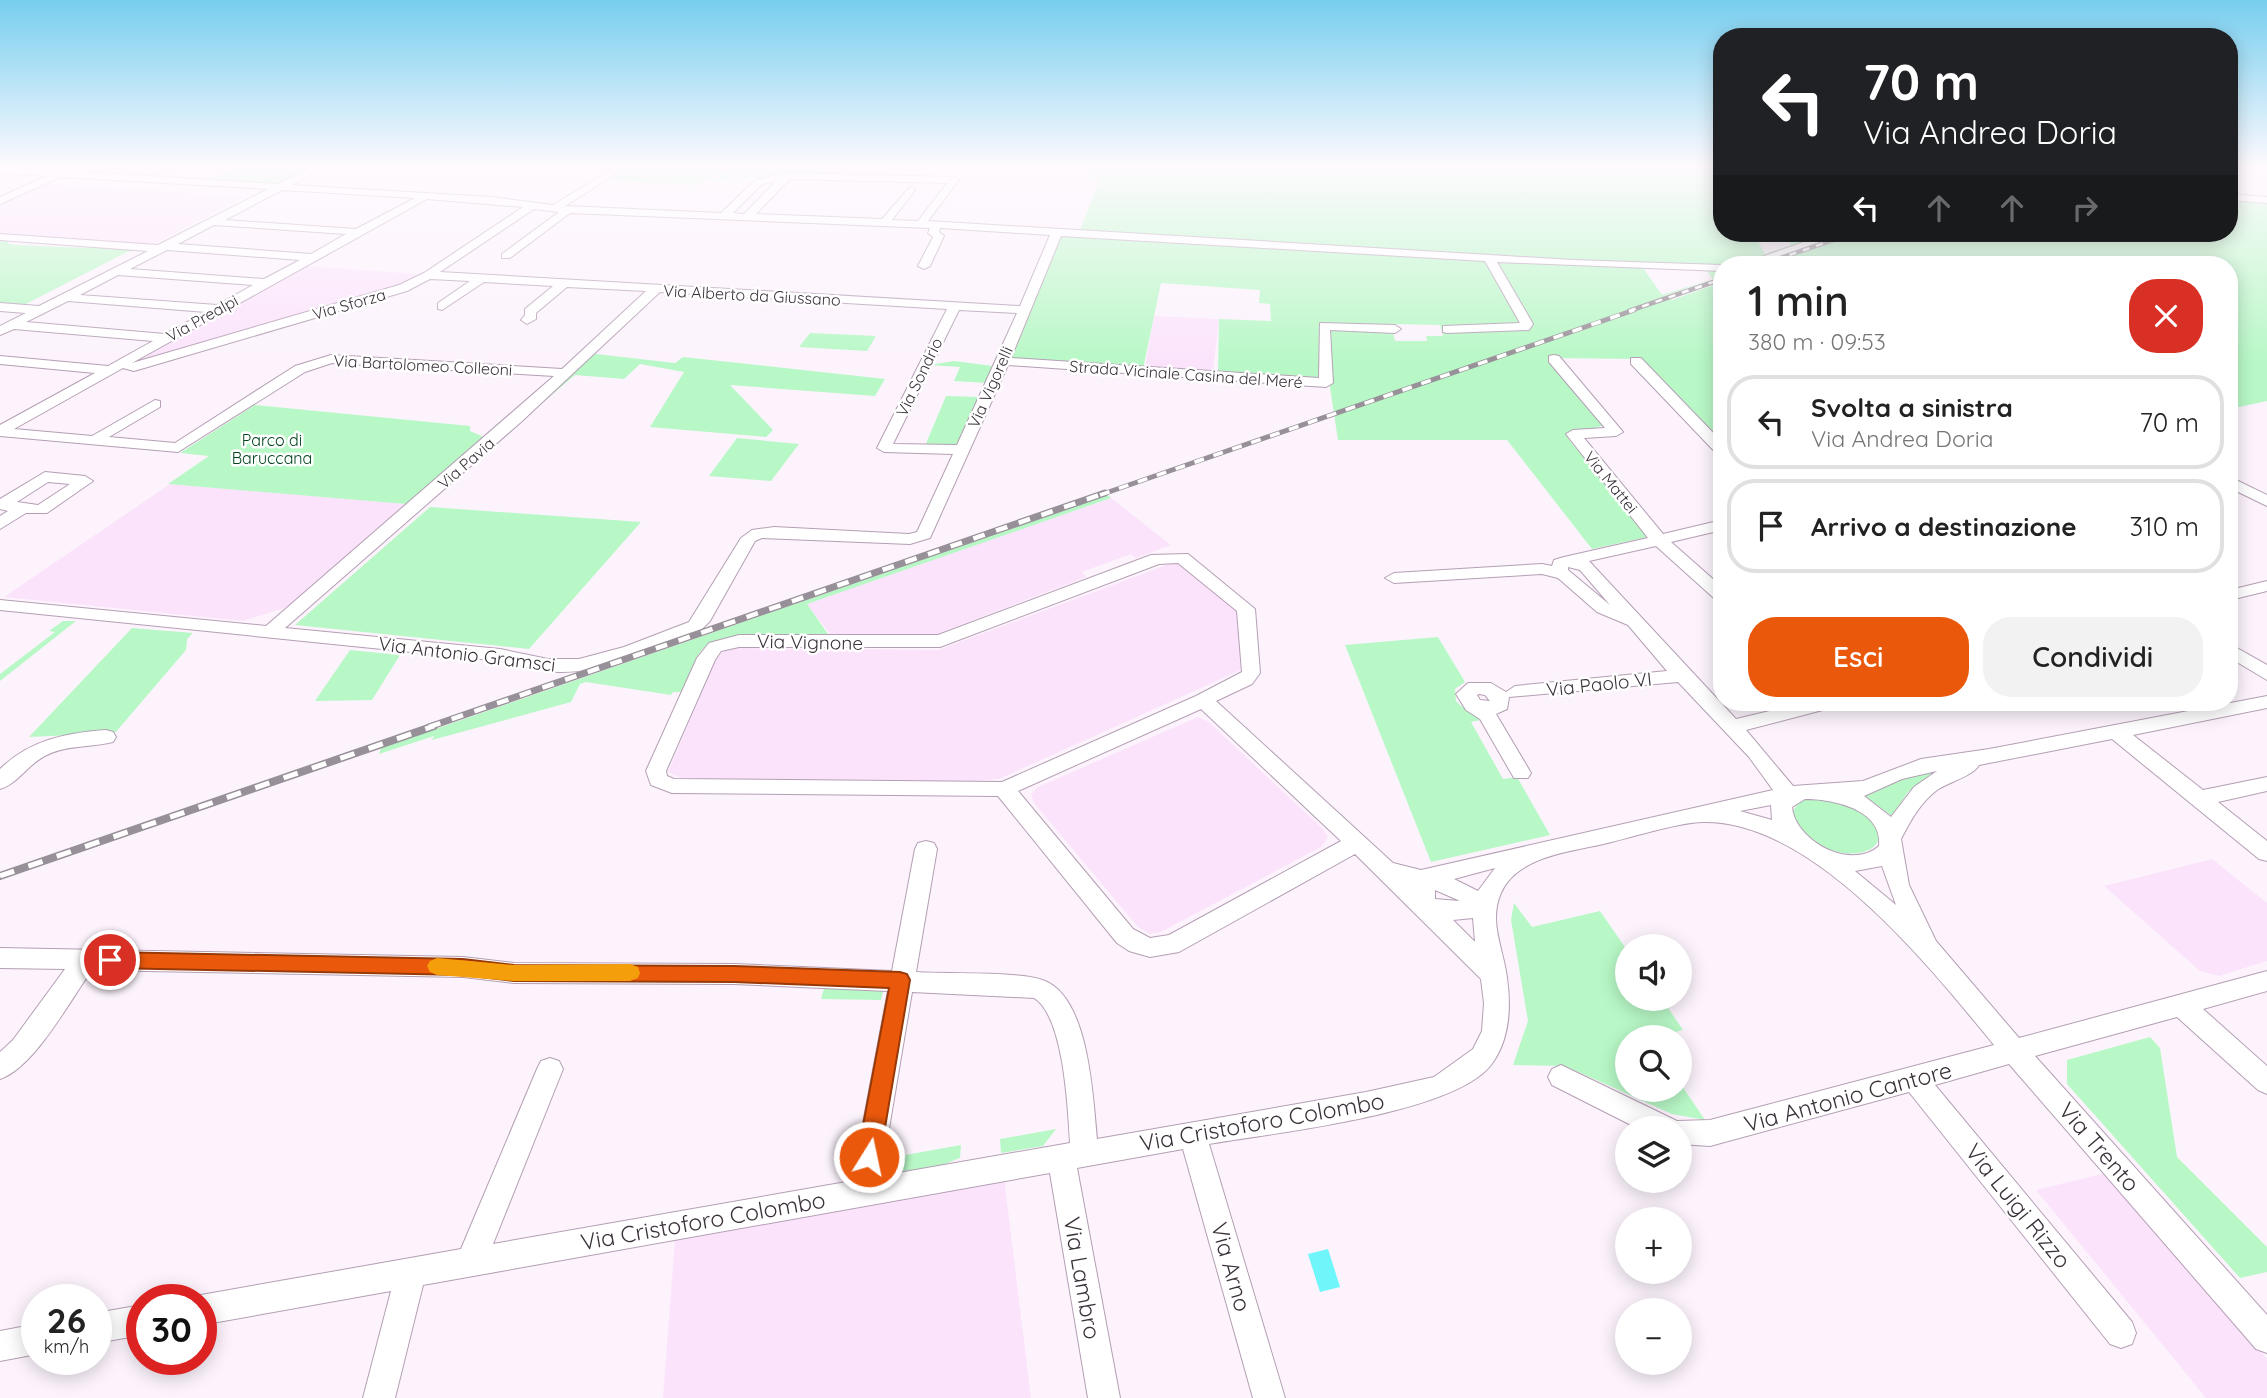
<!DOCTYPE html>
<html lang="it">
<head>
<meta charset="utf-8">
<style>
  body { margin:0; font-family:Quicksand,sans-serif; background:#f2f2f2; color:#222; height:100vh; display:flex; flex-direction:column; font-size:26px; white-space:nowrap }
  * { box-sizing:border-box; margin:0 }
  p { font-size:23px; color:#767676 }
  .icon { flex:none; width:38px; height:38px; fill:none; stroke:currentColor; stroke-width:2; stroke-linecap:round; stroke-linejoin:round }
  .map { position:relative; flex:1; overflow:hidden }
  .side { position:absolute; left:1713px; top:256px; width:525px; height:455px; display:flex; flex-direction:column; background:#fff; border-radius:28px; box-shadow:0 4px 18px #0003 }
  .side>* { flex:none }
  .hud { position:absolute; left:1713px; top:28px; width:525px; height:214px; border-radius:28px; box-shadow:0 4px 18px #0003; background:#202124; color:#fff; overflow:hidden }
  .buttons { position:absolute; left:1615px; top:934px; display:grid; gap:14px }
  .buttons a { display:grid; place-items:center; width:77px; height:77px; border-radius:50%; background:#fff; box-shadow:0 4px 18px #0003; font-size:35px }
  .speed { position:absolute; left:21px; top:1284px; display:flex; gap:14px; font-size:35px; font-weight:700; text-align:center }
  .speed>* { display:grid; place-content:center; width:91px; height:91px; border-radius:50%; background:#fff; box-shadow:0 4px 18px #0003; line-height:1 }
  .speed small { font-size:18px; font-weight:400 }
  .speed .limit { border:10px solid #d22; background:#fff; color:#111 }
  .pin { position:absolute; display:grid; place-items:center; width:60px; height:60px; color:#fff; margin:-30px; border:4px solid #fff; border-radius:50%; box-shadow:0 2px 7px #0007 }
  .me { position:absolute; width:77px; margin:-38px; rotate:10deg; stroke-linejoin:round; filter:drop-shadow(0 0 5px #0008) }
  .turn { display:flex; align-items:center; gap:24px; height:147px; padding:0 35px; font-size:32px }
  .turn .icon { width:91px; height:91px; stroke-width:2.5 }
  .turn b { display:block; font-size:49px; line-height:60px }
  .lanes { display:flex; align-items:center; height:66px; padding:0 35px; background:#0003; justify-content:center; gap:35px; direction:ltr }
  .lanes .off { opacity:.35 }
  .round { display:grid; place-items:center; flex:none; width:74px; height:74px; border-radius:28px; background:#f2f2f2 }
  .summary { display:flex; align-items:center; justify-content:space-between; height:119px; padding:0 35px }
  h1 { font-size:42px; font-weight:600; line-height:52px }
  .cta { display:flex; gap:14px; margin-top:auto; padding:14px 35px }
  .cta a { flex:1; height:80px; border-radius:28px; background:#ea580c; color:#fff; font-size:28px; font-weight:600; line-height:80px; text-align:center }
  .cta a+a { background:#f2f2f2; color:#222 }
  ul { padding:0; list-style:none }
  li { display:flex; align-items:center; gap:21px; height:94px; margin:0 14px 10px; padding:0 21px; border:4px solid #e0e0e0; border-radius:28px }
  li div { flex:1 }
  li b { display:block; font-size:26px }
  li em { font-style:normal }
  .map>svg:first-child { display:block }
  .built { fill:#fbe4fb }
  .green { fill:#b8f8c6; fill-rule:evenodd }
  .water { fill:#6ef6fa }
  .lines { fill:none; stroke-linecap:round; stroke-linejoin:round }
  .minor-casing { stroke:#b49fb4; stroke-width:2 }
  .minor { fill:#fff; fill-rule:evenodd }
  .rail-far3-casing { stroke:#989098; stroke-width:4.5 }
  .rail-far2-casing { stroke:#989098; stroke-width:5 }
  .rail-far1-casing { stroke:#989098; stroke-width:7 }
  .rail-casing { stroke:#989098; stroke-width:8 }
  .rail-far3 { stroke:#fff; stroke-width:2.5; stroke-dasharray:7; stroke-linecap:butt }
  .rail-far2 { stroke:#fff; stroke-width:3.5; stroke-dasharray:10; stroke-linecap:butt }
  .rail-far1 { stroke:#fff; stroke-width:4.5; stroke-dasharray:12; stroke-linecap:butt }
  .rail { stroke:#fff; stroke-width:5; stroke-dasharray:15; stroke-linecap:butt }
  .route { fill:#ea580c; stroke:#983908; stroke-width:2 }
  .slow { fill:#f59e0b }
  .labels { text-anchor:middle; stroke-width:5; stroke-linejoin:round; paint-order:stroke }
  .far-street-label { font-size:16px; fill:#3a323a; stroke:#fff }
  .far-park-label { font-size:16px; fill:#03441d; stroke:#fff }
  .street-label { font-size:19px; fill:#3a323a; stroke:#fff }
  .near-street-label { font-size:23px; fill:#3a323a; stroke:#fff }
</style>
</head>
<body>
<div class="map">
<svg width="2267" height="1398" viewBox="0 0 2267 1398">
  <rect width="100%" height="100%" fill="#fcf3fc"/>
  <path class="built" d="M237,166l-17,8 -33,-3 -15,7 -34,-2 4,-3 -28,2 -114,-8z
    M44,184l201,12 -94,49 -151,-10v-32z
    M304,266l115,8 -15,11 -271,77z
    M1154,316l65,3 -6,52 -68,-3z
    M170,484l236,20 -119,103 -44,14 -239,-24z
    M1111,498l60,47 -35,13 -5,-4 -49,18 4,5 -149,57 -106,1 -25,-31z
    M1172,563l12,3 53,44 4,60 -242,109 -40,3 -278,-4 -13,-6 47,-111 9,-11 9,-2 205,2z
    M1198,717l11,5 115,108 4,8 -7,9 -160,85 -11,2 -12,-7 -104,-124 -3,-9 7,-7z
    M2212,859l55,44v58l-48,15 -19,-5 -96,-85z
    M2106,1173l161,186v39h-61l-170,-208z
    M1004,1178l27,220h-368l12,-159z"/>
  <path class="green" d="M276,166h42l-39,18 -71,-4 31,-13 31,2z
    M623,166h100l-16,14 -12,5 -92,-5z
    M1089,166h633v67h31l12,21 26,-9 -6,-12h445v-35l37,5v198l-37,8v-145l-485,-1 -23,3 -83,-4 23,33 51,-16 -6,-8 15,-2v7l-58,20 8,4 50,-18v166l-84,-89 -89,-1 55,67 -36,13 80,99 -56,12 -85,-109h-169l-9,-59 -3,-56 -7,1 3,52 -5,2 -99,-6 1,-55 52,2 -1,-17 -11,-1 1,-13 -99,-7 -18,86 -133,-10 48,-123 19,-1 3,-5 19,-50 -14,-4zM1391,324l49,1 3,11h-17l1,5h-32z
    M726,167l126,5 -54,2 -32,5 -35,-2 -4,4h-16z
    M0,240l8,1 1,3c44,4 88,3 132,6l-14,2 -105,54 -22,-2z
    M810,333h1l65,3 -9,15 -68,-4z
    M596,354l79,9 8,-6 202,22 -10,17 -145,-11 43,45 -7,7 -116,-10 34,-55 -44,-8 -16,15 -49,-4 -49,42 64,-61z
    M954,361l39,5 -7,17 -32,-2 6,-14 -30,-2z
    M946,396l33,1 -17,44 -6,5h-31z
    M255,405l215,21v5l14,6 -78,67 -238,-20 41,-28 -29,-3z
    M737,438l62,6 -28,37 -62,-5z
    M1108,495l3,3 -304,106 23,33c-28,0 -112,-10 -129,14 -8,11 -13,28 -19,41h-9l-2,3 -85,-13 -6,2 -9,18 -139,38 2,-4 -55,18 2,-6z
    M430,507l211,15 -112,127 -234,-24z
    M63,621h13l-76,60v-7l55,-42 -6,-1z
    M132,628l61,5 -6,6 -1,11 -71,83 -86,4z
    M1438,637l27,45 -10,7 1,12c7,9 20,11 25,19l-10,2 32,57 14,-2 33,58 -119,27 -86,-217z
    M350,650l50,5 -28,45 -57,1z
    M1935,770l2,2 -29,20 -16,24 -29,-21 33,-17z
    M1812,796c12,3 30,4 42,9 4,3 9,8 12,11 47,41 -50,60 -74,-4l9,-13z
    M1514,903l18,24 68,-16 27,39 1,49h34l21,31 -32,8h-23v52h52v-7l25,37 -33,-6 -107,-48 -52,-1 15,-44 -17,-101z
    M825,985l54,1 4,6 -2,8 -60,-1z
    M2150,1037l10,11 17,109 90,90v25l-27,6 -173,-194v-24z
    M1056,1129l-13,17 -42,7 -1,-14z
    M961,1145l-1,13c-26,10 -80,37 -79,-10l13,9z"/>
  <path class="water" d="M1328,1249l12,38 -20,5 -12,-38z"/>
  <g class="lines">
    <g class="minor-casing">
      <path id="minor" d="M313,166h13l-34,19 199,12 62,8 58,-35 3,5 -49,31 156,7 34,-33 32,-7 167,4 5,3 -31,41 645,39 149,5v6l-225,-9 36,62 -4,6 -82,3 -4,-1v-6l77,-3 -35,-62 -424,-25 -50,122 308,20 1,-55 75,2 6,4 -6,4 -65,-3 3,53 -7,4 -318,-22 -78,173 -20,6 -148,-6 -7,3 -45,80 -9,9c-44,17 -93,43 -142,42 -20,-1 -39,-7 -59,-11l-500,-51v-10l266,26 288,-250 -222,-13 -27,9 -127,80 -178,-16v-11l95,-52 -95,-9v-8l108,10 45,-25 -139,-12 -14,6v-9l26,-13 -26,-2v-8l39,3 109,-55 -148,-11v-6l158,11 110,-56 -208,-12 -60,27v-7l47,-21 -47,-3v-6l278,17zM790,179l157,4 -29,38 -26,-1 23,-30 -5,-3 -28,32 -126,-5zM776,181l-32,33 -11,-1 29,-29zM282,190l133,8 -59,31 -131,-9zM427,199l96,8 -99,66 -25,12 -267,78zM534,209l25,3 -57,42v4h8l60,-45 360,15 -2,5 5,4 -15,29 6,3 6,-3 14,-30 -5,-4 1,-4 110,7 -30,71 -580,-34zM214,225l132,9 -35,20 -133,-10zM167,250l133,10 -36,19 -134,-10zM118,275l135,10 -36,20 -137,-10zM430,279l40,2 -32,22v6l4,1 42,-28 69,4 -28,23v6l-4,5 6,4 9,-5v-6l31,-26 79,4 -84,78 -231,-14 -36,11 -120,77 -66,-6 51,-30v-6l-5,-1 -63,36 -78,-7 109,-61 11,3 273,-80zM660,292l287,17 -70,139 7,4 69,2 -36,78 -8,2 -135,-7 -22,3 -11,8 -52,84 -65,25 -45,12h-31l-48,-10 -215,-21 236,-206zM68,301l138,11 -41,22 -139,-12zM959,310l58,3 -60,132 -64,-1z
        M2230,194l37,3v6l-37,-3z
        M1830,233h15l-88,31h-16z
        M1554,355l5,1 64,76 -7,4 -32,2 79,96 59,-14v10l-51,12 51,45v14l-6,-1 -60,-54 -67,15 147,158 71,-17h34l-3,4 -92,24 47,56 70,-5 58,-22 68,-10 278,-53v12l-134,27 70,55 64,-13v14l-49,11 49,39v20l-8,-2 -147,-120 -133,26c-6,11 -30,17 -42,25 -17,13 -26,30 -36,49l8,46 27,56 83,97 248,-67v20l-64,18 64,57v28l-9,-4 -81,-73 -142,39 232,259v38l-11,-4 -247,-285 -74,21 197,237 4,11 -4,11 -11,4 -11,-4 -201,-252 -199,54 -30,-2v-15h-41l-87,-44 -4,-8 4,-8 9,-4 116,56 33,-1 284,-75c-64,-78 -180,-224 -290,-223 -26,0 -77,17 -105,23 -33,7 -83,13 -98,48 -13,29 3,57 6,85 4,28 3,62 -16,87 -38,49 -218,68 -282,79l76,254h-32l-70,-249 -106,19 43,230h-32l-38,-225 -627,112 -28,113h-32l28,-107 -190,34v-25h-11l11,-5 260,-46 76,-180 4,-8 9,-3 9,3 4,8 -70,175 359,-63 36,-190 -154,-7 -220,-1 -51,-6 -371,-7c-22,30 -57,97 -92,109v-27l13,-12 52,-71 -65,-1v-20l463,9 51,6 220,1 158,7 23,-122 3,-6 8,-2 8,2 3,6 -21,123c28,2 107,-1 129,9 44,18 48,116 52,158l269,-47 68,-15 39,-28 9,-18 2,-28 -3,-24 -126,-125 -176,98 -29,5 -21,-6 -12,-8 -119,-147 -326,-3 -21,-8 -5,-14 51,-113 12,-15 30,-8h199l213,-80 37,-1 67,55 5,64 -8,11 -36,17 177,162 28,7 352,-80 -24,-33 -71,-75 -169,15 -2,12 -11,5 35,59 -3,5h-14l-34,-59 -14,-9 -10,-16 12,-11h23l15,9 9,-6 152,-15 -39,-46 -31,-13 -39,-34 -16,-4 -148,9 -9,-5 9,-5 148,-9 10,2 2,-6 10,-3 84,-19 -82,-104 7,-4 32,-2 -56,-66v-6zM1178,563l59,48 5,61 -46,24 -194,86 -328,-3 -7,-3 -1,-5 49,-111 6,-9 18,-4h201l219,-83zM1568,567l12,3 30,35 -42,-35zM1479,694l6,1 5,6 -10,-1 -3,-5zM1201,709l140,132 -172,94 -19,3 -17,-9 -115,-138zM1937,771l-23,16 -23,30 -27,-21 38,-17zM1805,799c27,0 78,10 74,47 -28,25 -84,-5 -87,-39zM1771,805l1,15 -32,-9zM1882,866l14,39 -41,-34zM1495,868l-17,23 -24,-12zM1435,890l23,10 1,1 -24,-2zM1473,918l2,24 -22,-22zM912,992l122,6c30,18 34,111 36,145l-189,33z
        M1631,358h10l81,84v13l-5,-1 -86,-90z
        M45,472l40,4 8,5 -46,32h-21l-26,16v-13l8,-5 -8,-2v-10zM48,482l22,2 -32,21 -21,-3z
        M2230,477l37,18v11l-37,-18z
        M2267,581v10l-37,9v-10z
        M2230,644l37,21v15l-37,-22z
        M106,730l7,2 3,5 -3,5c-23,6 -47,2 -70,15 -15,8 -27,28 -43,32v-20c30,-29 65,-36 106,-39z
        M142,1305v30l-46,8v-30z
        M37,1324v30l-37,7v-30z"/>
    </g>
    <use href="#minor" class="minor"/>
    <g class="rail-far3-casing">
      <path id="rail-far3" d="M1763,264l91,-31
        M1629,311l93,-32"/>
    </g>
    <g class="rail-far2-casing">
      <path id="rail-far2" d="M1100,495l534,-185"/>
    </g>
    <g class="rail-far1-casing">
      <path id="rail-far1" d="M429,727l676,-234"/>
    </g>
    <g class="rail-casing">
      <path id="rail" d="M0,876l434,-150"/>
    </g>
    <use href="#rail-far3" class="rail-far3"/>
    <use href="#rail-far2" class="rail-far2"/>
    <use href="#rail-far1" class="rail-far1"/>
    <use href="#rail" class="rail"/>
  </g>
  <linearGradient id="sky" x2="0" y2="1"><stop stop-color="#77ceef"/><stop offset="0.46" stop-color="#fefafe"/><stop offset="1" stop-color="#fefafe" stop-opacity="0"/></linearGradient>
  <rect width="2267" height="362" fill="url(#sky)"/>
  <path class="route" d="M110,952l353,7 51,6 220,1 166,6 7,2 3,6 -30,177 -3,7 -8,3 -8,-3 -4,-7 32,-169 -155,-6 -220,-1 -51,-6 -353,-7 -7,-2 -3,-6 3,-6z"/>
  <path class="slow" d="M437,958l77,7 116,-1 8,3 2,6 -2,5 -8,3h-116l-77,-6 -7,-3 -3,-6 3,-5z"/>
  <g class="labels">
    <g class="far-street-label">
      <text transform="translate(752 295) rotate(3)" y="6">Via Alberto da Giussano</text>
      <text transform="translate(349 304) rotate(-16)" y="6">Via Sforza</text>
      <text transform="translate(202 318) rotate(-29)" y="6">Via Prealpi</text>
      <text transform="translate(423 365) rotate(3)" y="6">Via Bartolomeo Colleoni</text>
      <text transform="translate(1186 374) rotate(4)" y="6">Strada Vicinale Casina del Meré</text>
      <text transform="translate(919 377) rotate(-64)" y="6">Via Sondrio</text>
      <text transform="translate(990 387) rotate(-66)" y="6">Via Vigorelli</text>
      <text transform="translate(466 463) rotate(-41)" y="6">Via Pavia</text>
      <text transform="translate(1611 482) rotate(51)" y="6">Via Mattei</text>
    </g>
    <g class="far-park-label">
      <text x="272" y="446">Parco di<tspan x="272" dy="18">Baruccana</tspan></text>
    </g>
    <g class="street-label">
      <text transform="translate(810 642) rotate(1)" y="7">Via Vignone</text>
      <text transform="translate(467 654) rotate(7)" y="7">Via Antonio Gramsci</text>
      <text transform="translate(1599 684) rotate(-6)" y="7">Via Paolo VI</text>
    </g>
    <g class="near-street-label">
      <text transform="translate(1848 1097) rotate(-15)" y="8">Via Antonio Cantore</text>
      <text transform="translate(1262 1122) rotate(-10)" y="8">Via Cristoforo Colombo</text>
      <text transform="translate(2099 1147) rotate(49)" y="8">Via Trento</text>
      <text transform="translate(2018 1206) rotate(51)" y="8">Via Luigi Rizzo</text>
      <text transform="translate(703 1221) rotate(-10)" y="8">Via Cristoforo Colombo</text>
      <text transform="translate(1231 1267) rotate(74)" y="8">Via Arno</text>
      <text transform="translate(1082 1278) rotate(80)" y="8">Via Lambro</text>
    </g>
  </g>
</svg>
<div class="buttons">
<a><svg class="icon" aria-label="sound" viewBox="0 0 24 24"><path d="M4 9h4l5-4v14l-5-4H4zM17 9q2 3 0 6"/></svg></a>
<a><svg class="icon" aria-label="search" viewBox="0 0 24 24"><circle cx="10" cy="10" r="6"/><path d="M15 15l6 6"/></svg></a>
<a><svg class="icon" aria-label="layers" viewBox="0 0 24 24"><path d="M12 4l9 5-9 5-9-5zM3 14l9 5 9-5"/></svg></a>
<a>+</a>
<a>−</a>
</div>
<div class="speed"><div>26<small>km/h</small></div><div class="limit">30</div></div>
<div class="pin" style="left:110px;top:960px;background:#d93025"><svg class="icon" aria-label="arrive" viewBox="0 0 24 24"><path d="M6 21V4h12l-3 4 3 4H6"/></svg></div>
<svg class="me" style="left:869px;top:1157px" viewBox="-20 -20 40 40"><circle r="17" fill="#ea580c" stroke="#fff" stroke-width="3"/><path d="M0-11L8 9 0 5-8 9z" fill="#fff"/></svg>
<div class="hud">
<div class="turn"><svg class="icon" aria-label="left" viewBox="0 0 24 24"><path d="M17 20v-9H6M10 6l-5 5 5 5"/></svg><div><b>70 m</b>Via Andrea Doria</div></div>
<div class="lanes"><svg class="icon" aria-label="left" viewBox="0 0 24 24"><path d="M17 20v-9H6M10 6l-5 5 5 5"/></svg><svg class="icon off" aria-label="ahead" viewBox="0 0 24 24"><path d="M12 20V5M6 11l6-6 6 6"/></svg><svg class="icon off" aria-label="ahead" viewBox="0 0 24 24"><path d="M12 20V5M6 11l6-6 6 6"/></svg><svg class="icon off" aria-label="right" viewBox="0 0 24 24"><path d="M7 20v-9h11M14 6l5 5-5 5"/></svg></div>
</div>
<section class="side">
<div class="summary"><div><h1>1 min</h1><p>380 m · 09:53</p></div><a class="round" style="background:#d93025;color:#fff"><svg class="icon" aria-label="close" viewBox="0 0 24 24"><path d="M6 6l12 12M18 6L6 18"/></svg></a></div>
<ul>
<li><svg class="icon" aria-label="left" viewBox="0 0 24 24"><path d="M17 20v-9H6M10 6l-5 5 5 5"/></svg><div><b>Svolta a sinistra</b><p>Via Andrea Doria</p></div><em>70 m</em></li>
<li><svg class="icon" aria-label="arrive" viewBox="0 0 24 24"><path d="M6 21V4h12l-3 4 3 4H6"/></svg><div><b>Arrivo a destinazione</b></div><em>310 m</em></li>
</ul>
<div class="cta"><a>Esci</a><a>Condividi</a></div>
</section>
</div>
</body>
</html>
